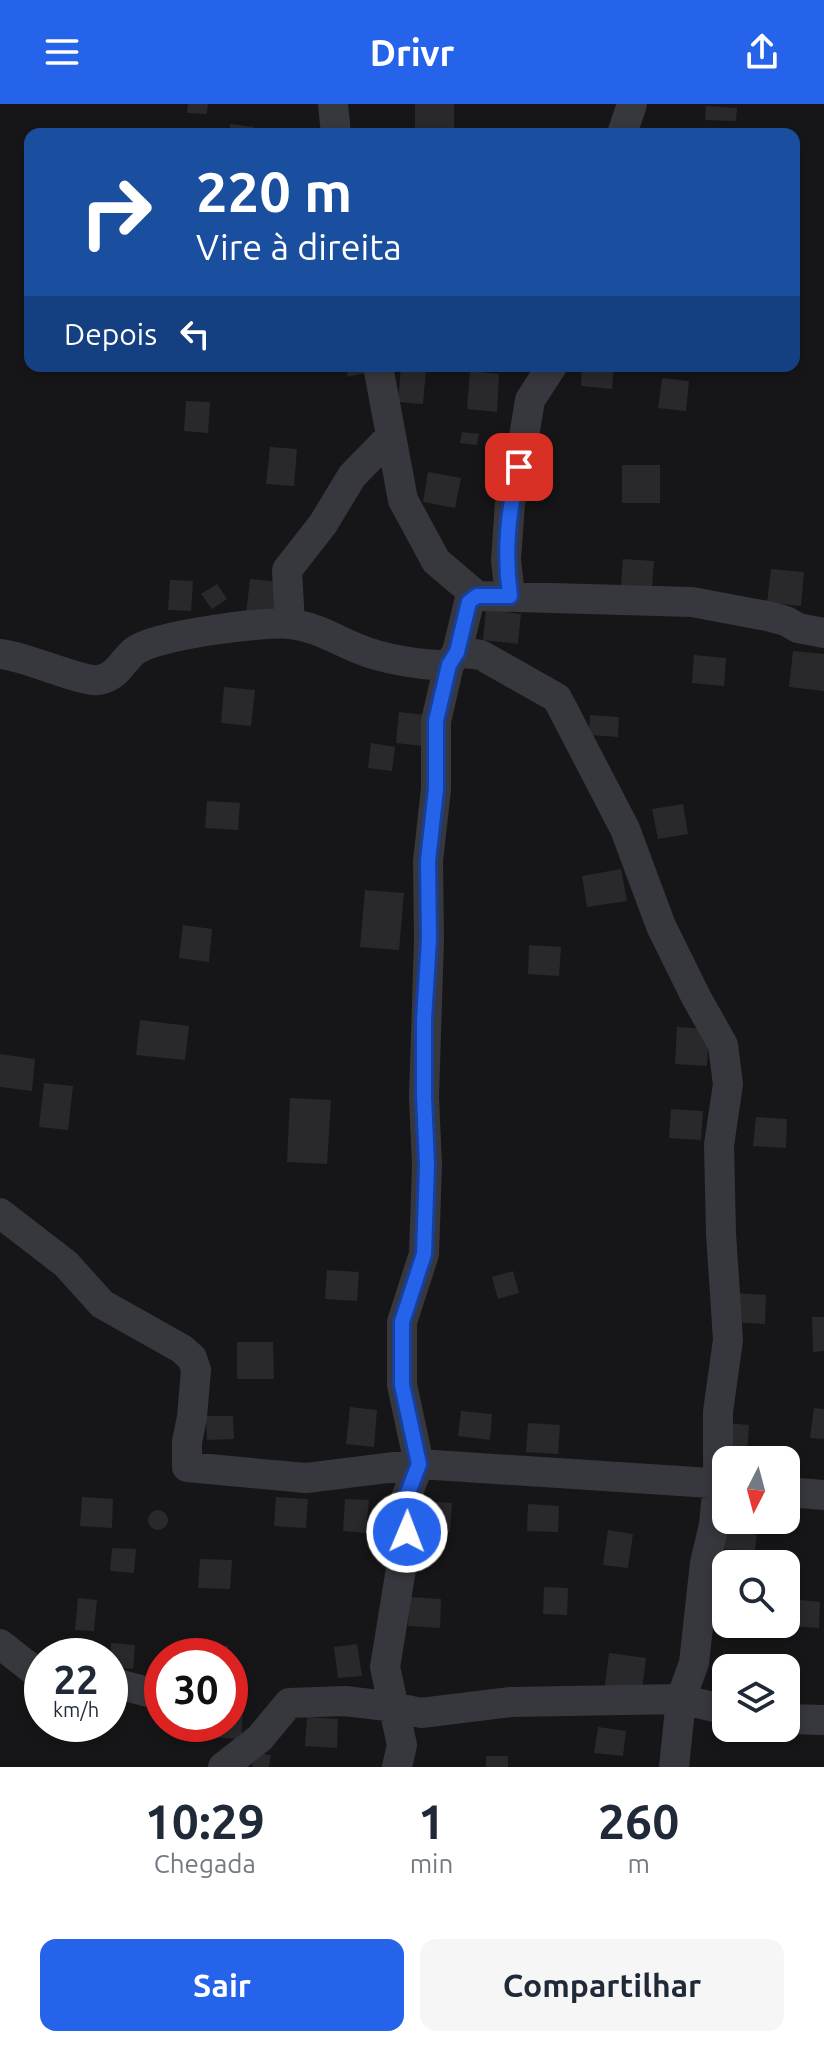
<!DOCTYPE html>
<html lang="pt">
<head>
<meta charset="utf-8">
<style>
  body { margin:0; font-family:Ubuntu,sans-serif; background:#f6f6f7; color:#1f2937; height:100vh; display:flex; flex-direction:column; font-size:30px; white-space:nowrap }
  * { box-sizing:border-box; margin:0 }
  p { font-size:26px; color:#747a83 }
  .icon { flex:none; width:44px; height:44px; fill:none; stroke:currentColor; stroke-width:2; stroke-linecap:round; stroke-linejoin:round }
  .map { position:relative; height:1663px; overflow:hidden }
  .sheet { display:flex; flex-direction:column; background:#fff; flex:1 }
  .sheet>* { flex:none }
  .top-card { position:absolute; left:24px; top:24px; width:776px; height:244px; border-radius:16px; box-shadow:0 4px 12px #0003; background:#1a4fa0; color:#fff; overflow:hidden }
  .needle { width:52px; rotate:186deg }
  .buttons { position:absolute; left:712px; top:1342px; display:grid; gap:16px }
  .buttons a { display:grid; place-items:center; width:88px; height:88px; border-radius:16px; background:#fff; box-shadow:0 4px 12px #0003; font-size:40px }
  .speed { position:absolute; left:24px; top:1534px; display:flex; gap:16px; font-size:40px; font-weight:700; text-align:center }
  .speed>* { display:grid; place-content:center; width:104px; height:104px; border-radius:50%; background:#fff; box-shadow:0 4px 12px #0003; line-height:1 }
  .speed small { font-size:20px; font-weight:400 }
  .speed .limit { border:12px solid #d22; background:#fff; color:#111 }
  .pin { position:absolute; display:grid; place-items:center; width:68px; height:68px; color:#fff; margin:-34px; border-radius:16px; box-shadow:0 4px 12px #0006 }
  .me { position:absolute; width:88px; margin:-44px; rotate:1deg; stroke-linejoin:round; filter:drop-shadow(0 0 6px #0008) }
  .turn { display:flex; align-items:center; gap:28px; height:168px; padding:0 40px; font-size:36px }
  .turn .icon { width:104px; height:104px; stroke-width:2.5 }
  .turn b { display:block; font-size:56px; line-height:68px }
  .then { display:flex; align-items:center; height:76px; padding:0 40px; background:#0003; gap:16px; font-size:30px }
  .eta { display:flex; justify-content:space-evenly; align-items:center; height:136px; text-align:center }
  .eta b { font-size:48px; font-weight:700; line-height:56px }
  .cta { display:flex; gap:16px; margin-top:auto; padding:16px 40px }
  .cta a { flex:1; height:92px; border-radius:16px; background:#2563eb; color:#fff; font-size:32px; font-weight:700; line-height:92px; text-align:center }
  .cta a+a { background:#f6f6f7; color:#1f2937 }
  header { display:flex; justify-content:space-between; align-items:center; height:104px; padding:0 40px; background:#2563eb; color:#fff; font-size:36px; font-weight:700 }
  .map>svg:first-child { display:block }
  .building { fill:#29292c }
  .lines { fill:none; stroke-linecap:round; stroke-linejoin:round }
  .minor { stroke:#37383d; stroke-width:30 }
  .route-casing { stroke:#184099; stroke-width:20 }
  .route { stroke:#2563eb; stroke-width:14 }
</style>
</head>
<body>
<header><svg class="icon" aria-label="menu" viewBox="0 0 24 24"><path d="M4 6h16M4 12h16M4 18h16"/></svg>Drivr<svg class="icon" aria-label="share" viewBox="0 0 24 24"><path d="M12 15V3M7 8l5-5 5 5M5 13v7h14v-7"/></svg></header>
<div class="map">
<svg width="824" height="1663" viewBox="0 0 824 1663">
  <rect width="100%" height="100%" fill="#161618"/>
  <path class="building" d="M188,0h20l-1,10 -20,-1z
    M415,0h39v30l-39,-1z
    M706,2l31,2 -1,13 -31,-1z
    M230,20l24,3 -1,7h-24z
    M175,24h6l5,6h-15z
    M345,262h26l2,5 -25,6z
    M582,262h32l-2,23 -31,-3z
    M401,263l25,2 -3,35 -25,-2z
    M470,267l29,3 -2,38 -30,-3z
    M662,274l27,3 -3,30 -28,-3z
    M186,297l24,1 -2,31 -24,-2z
    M462,328l17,2 -2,11 -17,-2z
    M270,343l27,2 -3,37 -28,-2z
    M622,361h38v38h-38z
    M428,368l33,6 -6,30 -32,-6z
    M623,455l31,2 -2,26 -31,-2z
    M771,465l33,3 -3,34 -34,-3z
    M250,475l30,3 -4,35 -30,-3z
    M170,476l23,1 -2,30 -23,-1z
    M217,480l10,15 -15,10 -11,-15z
    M486,506l35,4 -3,30 -35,-4z
    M793,547l31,3v37l-35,-4z
    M694,551l32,3 -2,28 -32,-3z
    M224,583l31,3 -4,36 -30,-3z
    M399,608l27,3 -3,31 -27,-3z
    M590,611l29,2 -1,20 -29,-2z
    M371,639l24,4 -3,24 -24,-3z
    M207,697l33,2 -2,27 -33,-2z
    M683,700l5,30 -30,5 -6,-30z
    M621,765l6,32 -40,6 -5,-31z
    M365,786l39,3 -5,57 -39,-3z
    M183,821l29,4 -3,33 -30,-4z
    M529,841l32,2 -2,29 -31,-2z
    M140,916l49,6 -4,34 -49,-5z
    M677,923l32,2 -2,37 -32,-2z
    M0,950l35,5 -3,32 -32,-4z
    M44,979l29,3 -5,44 -29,-3z
    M290,994l41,2 -4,64 -40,-2z
    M671,1005l32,2 -2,29 -32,-2z
    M756,1013l31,2 -1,29 -33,-2z
    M327,1166l32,2 -2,29 -32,-2z
    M513,1167l6,22 -21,6 -6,-22z
    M735,1189l31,2 -1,29 -32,-2z
    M812,1213h12v34l-11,1z
    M237,1238h36l1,37h-37z
    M350,1303l27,3 -3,37 -28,-3z
    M814,1304l10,1v30l-14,-1z
    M461,1307l31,3 -2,26 -32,-4z
    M206,1312h27l1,23 -27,1z
    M528,1319l32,2 -2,29 -32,-2z
    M726,1319l23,2 -2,27 -24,-2z
    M82,1393l31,2 -1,29 -32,-2z
    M276,1393l32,2 -2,29 -32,-2z
    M345,1395l24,1 -3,33 -23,-2z
    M420,1397l32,2 -2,29 -32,-2z
    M528,1400l31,2 -1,26 -31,-1z
    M148 1416a10 10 0 1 1 20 0a10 10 0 1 1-20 0Z
    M726,1416l32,1 -3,30 -31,-2z
    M608,1426l25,4 -5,34 -25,-3z
    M112,1444l24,1 -2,24 -24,-2z
    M200,1455l32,1 -2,29 -32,-1z
    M544,1483l24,1 -1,27 -24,-1z
    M410,1493l31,2 -1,29 -32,-2z
    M78,1494l19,2 -3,31 -19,-1z
    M790,1495l30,3 -1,26 -31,-2z
    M111,1539l24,2 -2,24 -23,-2z
    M196,1540l32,2 -1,10h-32z
    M357,1540l5,32 -24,2 -4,-31z
    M609,1549l37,5 -4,32 -37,-5z
    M716,1558l31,2v4h-21v24l-12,-1z
    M230,1605l13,1 -2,29 -32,-2 1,-13h20z
    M307,1613l31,2 -1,29 -32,-2z
    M598,1623l28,4 -3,25 -29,-3z
    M255,1649l16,2 -2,12h-17z
    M486,1652h22v11h-22z"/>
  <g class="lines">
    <path class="minor" d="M333,0l3,30
      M622,30l10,-30
      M378,262l25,134 33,61 41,35
      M510,492l-4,-36 4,-57 9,-36 11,-67 22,-34
      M290,520l-3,-54 36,-46 29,-48 38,-39
      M457,548l24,3 76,43 68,131 36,97 35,71 27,48 5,39 -9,61 2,88 7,107 -10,72v71l-4,42 -9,38 -11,100 -13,36 -7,68
      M0,550c25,2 83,29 99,26 20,-4 23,-20 37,-30 21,-15 128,-29 155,-26 26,3 45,16 68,25 23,10 66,17 90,16l8,-13 12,-50 8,-6 215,6 75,14 19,5 12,7 26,5
      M0,1109l66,51 36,40 80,45 10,9 4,12 -4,47 -5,25v25l119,11 113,-14 307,20
      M786,1388l38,3
      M0,1540l42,33
      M110,1578l50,13
      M786,1615l38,1
      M223,1663l37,-29 29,-35 56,-2 50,6 26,6 90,-11 170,-3 45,11
      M397,1663l5,-22 -17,-78 22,-135 -1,-34 13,-34 -17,-79v-63l22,-68 3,-89 -3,-68 5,-158 -1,-78 8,-72v-68l13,-56"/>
  </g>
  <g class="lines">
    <g class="route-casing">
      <path id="route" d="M407,1428l-1,-34 13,-34 -17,-79v-63l22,-68 3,-89 -3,-68v-77l5,-81 -1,-78 8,-72v-68l13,-56 8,-13 12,-50 8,-6h33c-6,-45 -2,-85 9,-129"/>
    </g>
    <use href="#route" class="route"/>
  </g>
</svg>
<div class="buttons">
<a><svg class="needle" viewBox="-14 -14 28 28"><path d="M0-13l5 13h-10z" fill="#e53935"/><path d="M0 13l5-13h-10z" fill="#747a83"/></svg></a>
<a><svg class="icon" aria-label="search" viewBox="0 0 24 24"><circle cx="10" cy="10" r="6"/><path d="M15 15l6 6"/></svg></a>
<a><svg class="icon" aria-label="layers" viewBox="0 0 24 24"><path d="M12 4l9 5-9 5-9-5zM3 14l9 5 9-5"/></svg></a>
</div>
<div class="speed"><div>22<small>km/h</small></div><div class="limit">30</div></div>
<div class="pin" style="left:519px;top:363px;background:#d93025"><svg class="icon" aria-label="arrive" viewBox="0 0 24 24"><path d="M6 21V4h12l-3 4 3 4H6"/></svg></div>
<svg class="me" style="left:407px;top:1428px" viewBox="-20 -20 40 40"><circle r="17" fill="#2563eb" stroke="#fff" stroke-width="3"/><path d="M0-11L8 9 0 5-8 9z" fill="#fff"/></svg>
<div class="top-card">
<div class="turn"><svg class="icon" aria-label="right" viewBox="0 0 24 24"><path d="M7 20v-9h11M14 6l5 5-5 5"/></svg><div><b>220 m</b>Vire à direita</div></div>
<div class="then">Depois<svg class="icon" aria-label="left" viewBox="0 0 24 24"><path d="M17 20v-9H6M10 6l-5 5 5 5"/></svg></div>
</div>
</div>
<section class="sheet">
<div class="eta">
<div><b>10:29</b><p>Chegada</p></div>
<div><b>1</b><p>min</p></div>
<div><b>260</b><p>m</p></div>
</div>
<div class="cta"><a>Sair</a><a>Compartilhar</a></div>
</section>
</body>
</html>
